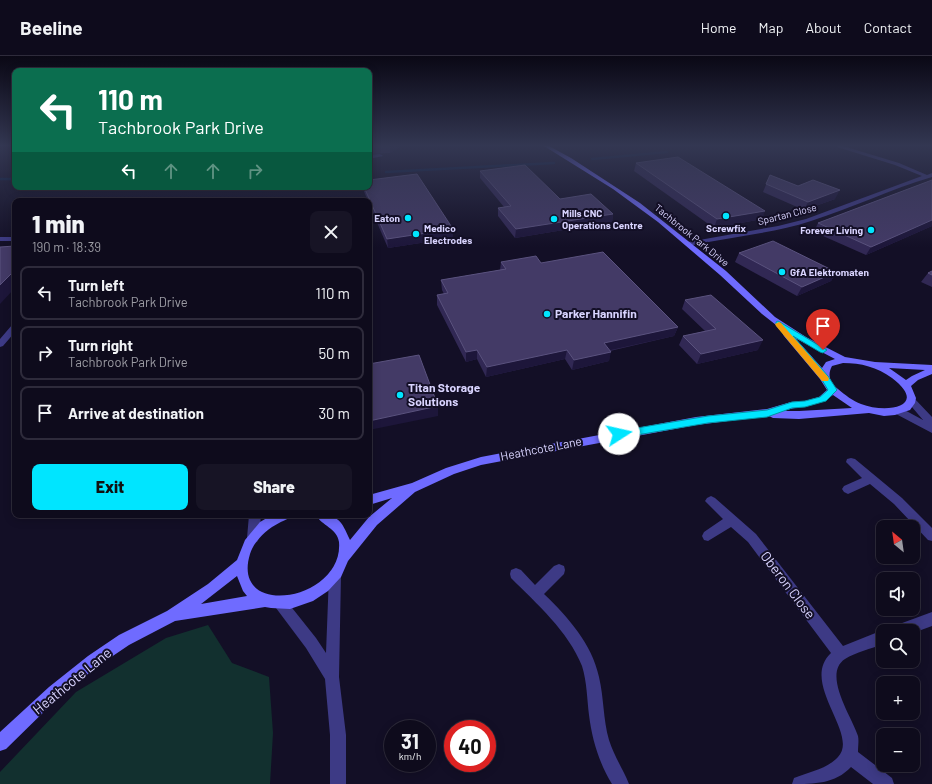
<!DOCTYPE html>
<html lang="en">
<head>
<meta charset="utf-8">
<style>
  body { margin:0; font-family:Barlow,sans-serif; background:#171425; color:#f1f3f6; height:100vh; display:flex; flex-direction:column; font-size:15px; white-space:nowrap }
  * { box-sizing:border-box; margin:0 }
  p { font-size:13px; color:#9b9ba3 }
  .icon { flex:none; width:22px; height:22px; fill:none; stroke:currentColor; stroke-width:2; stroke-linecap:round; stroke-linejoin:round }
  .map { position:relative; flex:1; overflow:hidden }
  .side { position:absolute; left:12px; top:142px; width:360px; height:320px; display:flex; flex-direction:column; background:#0e0b1c; border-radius:8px; box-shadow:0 2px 10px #0003,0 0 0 1px #2e2b3b }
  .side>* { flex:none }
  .hud { position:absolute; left:12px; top:12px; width:360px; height:122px; border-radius:8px; box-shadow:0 2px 10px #0003,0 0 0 1px #2e2b3b; background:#0b6e4f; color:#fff; overflow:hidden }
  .needle { width:26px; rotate:331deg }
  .controls { position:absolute; left:876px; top:464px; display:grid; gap:8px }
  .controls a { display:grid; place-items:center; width:44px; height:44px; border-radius:8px; background:#0e0b1c; box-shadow:0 2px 10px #0003,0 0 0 1px #2e2b3b; font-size:20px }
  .speed { position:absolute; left:384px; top:664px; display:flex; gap:8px; font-size:20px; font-weight:700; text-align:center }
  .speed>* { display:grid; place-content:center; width:52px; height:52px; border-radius:50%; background:#0e0b1c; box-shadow:0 2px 10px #0003,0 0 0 1px #2e2b3b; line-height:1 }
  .speed small { font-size:10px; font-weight:400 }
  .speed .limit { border:6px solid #d22; background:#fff; color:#111 }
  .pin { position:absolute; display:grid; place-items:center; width:34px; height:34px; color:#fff; margin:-41px -17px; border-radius:50% 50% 50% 0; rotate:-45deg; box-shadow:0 0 4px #0007 }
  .pin .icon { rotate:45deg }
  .me { position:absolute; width:44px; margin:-22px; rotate:80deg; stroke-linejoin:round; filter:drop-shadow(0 0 3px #0008) }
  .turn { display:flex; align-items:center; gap:14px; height:84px; padding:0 20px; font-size:18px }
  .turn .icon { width:52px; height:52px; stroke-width:2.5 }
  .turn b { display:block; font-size:28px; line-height:34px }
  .lanes { display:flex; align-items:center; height:38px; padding:0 20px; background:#0003; justify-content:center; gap:20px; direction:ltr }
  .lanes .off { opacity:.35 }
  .round { display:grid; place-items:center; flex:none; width:42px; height:42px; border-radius:8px; background:#171425 }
  .overview { display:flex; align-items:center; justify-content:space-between; height:68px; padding:0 20px }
  h1 { font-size:24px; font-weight:800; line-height:30px }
  .cta { display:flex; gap:8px; margin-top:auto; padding:8px 20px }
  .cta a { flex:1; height:46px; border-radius:8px; background:#00e5ff; color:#111; font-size:16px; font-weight:800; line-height:46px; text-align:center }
  .cta a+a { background:#171425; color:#f1f3f6 }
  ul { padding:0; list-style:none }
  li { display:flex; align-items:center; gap:12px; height:54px; margin:0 8px 6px; padding:0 12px; border:2px solid #2e2b3b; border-radius:8px }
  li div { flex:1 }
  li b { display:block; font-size:15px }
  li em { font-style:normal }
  header { display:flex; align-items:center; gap:24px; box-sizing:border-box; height:56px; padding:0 20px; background:#0e0b1c; border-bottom:1px solid #2e2b3b }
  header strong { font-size:19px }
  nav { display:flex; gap:22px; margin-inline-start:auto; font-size:14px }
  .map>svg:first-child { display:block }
  .green { fill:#12302f }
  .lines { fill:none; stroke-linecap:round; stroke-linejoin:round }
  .stream { stroke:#0a1f44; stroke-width:2.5 }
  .street { fill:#3d3a85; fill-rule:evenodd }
  .secondary { fill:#6f6bff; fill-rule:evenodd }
  .wall { fill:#312854 }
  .shaded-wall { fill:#1d163a }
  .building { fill:#433a66; stroke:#5a527e }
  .route { fill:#00e5ff; stroke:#0095a6 }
  .slow { fill:#f59e0b }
  .poi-dot { fill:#00e5ff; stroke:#130f26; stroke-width:1.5 }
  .labels { text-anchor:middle; stroke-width:4; stroke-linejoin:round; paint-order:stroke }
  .far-poi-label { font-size:10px; font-weight:bold; fill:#d9d4ff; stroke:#130f26; text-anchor:start }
  .far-street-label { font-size:10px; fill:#d9d4ff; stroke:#130f26 }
  .poi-label { font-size:12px; font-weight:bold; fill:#d9d4ff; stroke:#130f26; text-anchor:start }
  .street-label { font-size:12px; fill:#d9d4ff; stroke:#130f26 }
  .near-street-label { font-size:14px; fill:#d9d4ff; stroke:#130f26 }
</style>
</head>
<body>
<header>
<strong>Beeline</strong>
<nav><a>Home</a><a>Map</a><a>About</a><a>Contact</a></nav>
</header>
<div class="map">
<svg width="932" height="728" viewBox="0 0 932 728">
  <rect width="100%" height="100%" fill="#130f26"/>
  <path class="green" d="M208,569l24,38 37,14 4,56 -3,51h-270v-12l76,-80 90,-54z"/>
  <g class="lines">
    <path class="stream" d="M592,103l75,-7
      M386,116l168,-9
      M0,123h15
      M202,131l58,3 35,-3"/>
    <path class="street" d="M837,90h6l56,17 28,12 5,-2v4c-41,12 -80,31 -121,44 -40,13 -82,16 -123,25l-3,-2 3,-2 90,-16 28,-7 116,-43 -27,-11 -58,-18z
      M369,99l11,-1 3,2 -14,3z
      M0,181h15v4h-15z
      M15,268v8l-12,14 -3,1v-8l12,-14z
      M911,341l3,1 18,19v16l-36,-19 -2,-3 2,-3 3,-1 24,13 -17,-20z
      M851,402l4,1 47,39 30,30v13l-4,-1 -34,-36 -24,-20 -22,10 -4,-2 -2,-3 2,-3 18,-8 -16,-16 1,-3z
      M711,440l4,2 41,36 87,112 40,-16 2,1h-2v13c-12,5 -27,8 -38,15 -23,15 7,58 13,77 1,5 0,10 0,16l34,26 2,6h-21l-22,-17c-16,17 -37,17 -59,17l2,-6c15,-6 33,-9 44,-21 22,-23 -39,-74 -7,-104l-83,-111 -17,-15 -23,14 -4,-1 -2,-4 2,-4 19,-13 -18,-18 2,-3z
      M249,459h12l-2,23 -2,4 -4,1 -4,-1 -2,-4z
      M559,508l5,2 1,4 -1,4 -20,20c24,23 48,50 55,83 5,21 4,42 10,63 5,16 14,29 20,44h-17c-13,-21 -20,-45 -23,-69 -2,-16 -2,-33 -7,-49 -14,-35 -45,-62 -71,-88l-1,-4 1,-4 5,-2 5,2 14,15 19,-19z
      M335,513l5,2 1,4 -2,102 7,58v49h-16v-49l-5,-56 -19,-31 -33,-44 2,-5 5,-2 5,2 31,39 10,15 3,-78 1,-4z
      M932,556v14l-19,7v-2h-21l2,-5z"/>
    <path class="secondary" d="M544,90h5l22,12 69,45 86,68 49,46 31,20 39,20 30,5 57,3v9l-14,6 -7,6 5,12 -1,5 -5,7 -15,5 -11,1 -15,-3 -70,6 -26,-1 -4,-2 -73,9 -215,40 -27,9 -39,18 -38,33 -29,36 -7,16 -13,14 -15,10 -23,8 -19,-1 -6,-1 -90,14 -46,24 -31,21 -39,31 -53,52 -6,2v-19l49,-45 39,-31 31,-21 48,-24 41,-27 29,-24 8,-20 15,-18 12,-7h19c-3,5 -7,5 -12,8 -12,6 -25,18 -29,31 -20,66 94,47 89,-12 -2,-14 -17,-16 -23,-27 23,0 25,5 34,25l19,-23 23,-19 -23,7v-10l43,-12 34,-15 35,-11 215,-40 71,-8 24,-7 14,-1 14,-4 8,-7 -7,-11 -36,-43 -1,-2 2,-2 -23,-18 -42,-39 -62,-53 -45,-33zM795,282l40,21 -9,3 -4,6zM843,307c18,0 34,4 49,15 38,29 -6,36 -31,26 -8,-3 -16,-9 -23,-15 -8,-6 -11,-14 -6,-23zM889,312l36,2 -13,6 -6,4zM833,339l19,13 -53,3h-15c17,-6 34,-4 49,-16zM237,520l6,15 4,5 -46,8z"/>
  </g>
  <path class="wall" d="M369,90h32l-11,7 -21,1z
    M636,107l126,56 -48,9 -80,-57z
    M480,115l80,28 53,15 -1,8 -97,16 -17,-22v-8l6,-1 -24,-29z
    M770,119l28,11 37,13 -31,11 -41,-18z
    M932,124v46l-66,29 -52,-23 4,-9z
    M362,131h7l84,51 -65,10 -19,-44v-3h-1z
    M739,197l97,19 -5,9 -34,15 -62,-34z
    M501,206l40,1 137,64 -4,9 -64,15 -1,10 -37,9 -7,-11 -79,18 -9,-18 -11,3 -29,-57v-10l7,-1 -2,-4 -1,-10 59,-10z
    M932,215v16l-11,-5 7,-9z
    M685,244l73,50 -61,14 -18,-19 4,-9 22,-5 -23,-22z"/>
  <path class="shaded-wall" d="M390,90h11l-11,7z
    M840,134l-5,9 -31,11 4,-8z
    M765,155l-3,8 -48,9 3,-9z
    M613,158l-1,8 -97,16 1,-9z
    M932,164v6l-66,29 5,-8z
    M453,173v9l-65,10 -1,-9z
    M15,214v18l-15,16v-19z
    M836,216l-5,9 -34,15 5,-9z
    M678,271l-4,9 -72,16 2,-9z
    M763,284l-5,10 -61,14 4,-10z
    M477,294v9l-11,3v-10z
    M567,294l-2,9 -79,18 1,-10z
    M611,296l-2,9 -37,9 2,-10z
    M438,350v10l-69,14v-9z"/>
  <path class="building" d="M678,101l87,54 -48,8 -81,-56z
    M525,109l35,34 31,-5 22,20 -97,15 -18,-21 13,-2 -31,-35z
    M417,118l36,55 -66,10 -23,-52h5v-7z
    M770,119l28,11 15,-6 27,10 -32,12 -42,-18z
    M932,124v40l-61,27 -53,-24z
    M773,185l63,31 -34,15 -63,-34z
    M15,190v24l-15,15v-38z
    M603,196l75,75 -74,16 7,9 -37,8 -7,-10 -80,17 -10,-17 -11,2 -29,-57 11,-2 -7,-13 65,-11 -5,-7 35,-6 5,7z
    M932,215v4l-4,-2z
    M711,239l52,45 -62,14 -18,-18 33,-7 -31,-29z
    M419,299l19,51 -69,15v-57z"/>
  <linearGradient id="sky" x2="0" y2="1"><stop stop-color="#0a0815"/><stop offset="0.47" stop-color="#333752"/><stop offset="1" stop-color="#333752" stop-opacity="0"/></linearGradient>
  <rect width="932" height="191" fill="url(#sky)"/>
  <path class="route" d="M778,265l49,29 -4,3 -3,-1 -27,-16 35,40 9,14 -11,11 -21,6 -13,1 -25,9 -59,6 -89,15 -3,-1 -2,-3 2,-2 3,-1 89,-15 59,-6 25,-8 13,-1 15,-4 8,-7 -6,-10 -46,-55v-3z"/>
  <path class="slow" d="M779,266l2,1 47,54 1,2 -1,2h-6l-46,-55 -1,-2z"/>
  <g class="poi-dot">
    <circle cx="726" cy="160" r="4"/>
    <circle cx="408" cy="162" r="4"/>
    <circle cx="554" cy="163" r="4"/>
    <circle cx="871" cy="174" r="4"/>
    <circle cx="416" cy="178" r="4"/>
    <circle cx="782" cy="216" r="4"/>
    <circle cx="547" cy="258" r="4"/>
    <circle cx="400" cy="339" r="4"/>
  </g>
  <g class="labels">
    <g class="far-poi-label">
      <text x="562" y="161">Mills CNC<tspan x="562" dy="12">Operations Centre</tspan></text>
      <text x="400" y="166" text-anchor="end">Eaton</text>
      <text x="424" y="176">Medico<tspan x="424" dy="12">Electrodes</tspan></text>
      <text x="726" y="176" text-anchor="middle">Screwfix</text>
      <text x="863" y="178" text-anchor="end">Forever Living</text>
      <text x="790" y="220">GfA Elektromaten</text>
    </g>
    <g class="far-street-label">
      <text transform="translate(787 158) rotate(-14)" y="4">Spartan Close</text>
      <text transform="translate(692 179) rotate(39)" y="4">Tachbrook Park Drive</text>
    </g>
    <g class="poi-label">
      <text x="555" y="262">Parker Hannifin</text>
      <text x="408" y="336">Titan Storage<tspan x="408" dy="14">Solutions</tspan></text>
    </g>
    <g class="street-label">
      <text transform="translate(541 393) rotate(-11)" y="4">Heathcote Lane</text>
    </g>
    <g class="near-street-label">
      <text transform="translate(788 529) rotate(53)" y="5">Oberon Close</text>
      <text transform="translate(72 625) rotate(-39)" y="5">Heathcote Lane</text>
    </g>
  </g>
</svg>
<div class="controls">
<a><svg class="needle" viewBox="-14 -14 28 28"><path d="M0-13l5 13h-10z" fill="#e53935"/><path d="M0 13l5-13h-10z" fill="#9b9ba3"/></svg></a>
<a><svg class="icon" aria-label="sound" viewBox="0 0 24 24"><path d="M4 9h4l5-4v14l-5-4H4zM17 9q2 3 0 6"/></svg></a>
<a><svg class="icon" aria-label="search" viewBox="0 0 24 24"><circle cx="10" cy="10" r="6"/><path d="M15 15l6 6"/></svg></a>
<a>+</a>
<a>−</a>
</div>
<div class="speed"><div>31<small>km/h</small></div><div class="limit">40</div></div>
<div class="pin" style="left:823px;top:294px;background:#d93025"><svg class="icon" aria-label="arrive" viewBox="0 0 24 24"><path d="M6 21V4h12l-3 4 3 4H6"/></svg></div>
<svg class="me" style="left:619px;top:378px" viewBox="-20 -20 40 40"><circle r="19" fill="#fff"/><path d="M0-13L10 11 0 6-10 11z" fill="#00e5ff"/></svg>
<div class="hud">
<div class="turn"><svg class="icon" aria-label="left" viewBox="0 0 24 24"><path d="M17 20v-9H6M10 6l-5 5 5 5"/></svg><div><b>110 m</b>Tachbrook Park Drive</div></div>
<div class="lanes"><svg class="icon" aria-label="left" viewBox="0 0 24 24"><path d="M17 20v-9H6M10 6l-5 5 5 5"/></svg><svg class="icon off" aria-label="ahead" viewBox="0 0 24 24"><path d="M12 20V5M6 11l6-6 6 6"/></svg><svg class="icon off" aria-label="ahead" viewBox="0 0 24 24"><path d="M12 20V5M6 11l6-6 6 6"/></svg><svg class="icon off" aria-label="right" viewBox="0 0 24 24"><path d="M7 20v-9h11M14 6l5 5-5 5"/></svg></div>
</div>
<section class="side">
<div class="overview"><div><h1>1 min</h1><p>190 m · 18:39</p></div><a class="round"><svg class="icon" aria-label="close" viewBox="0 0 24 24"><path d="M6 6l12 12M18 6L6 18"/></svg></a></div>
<ul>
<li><svg class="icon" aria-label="left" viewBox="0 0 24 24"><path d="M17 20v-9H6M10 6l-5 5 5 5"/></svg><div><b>Turn left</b><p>Tachbrook Park Drive</p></div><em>110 m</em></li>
<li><svg class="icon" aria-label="right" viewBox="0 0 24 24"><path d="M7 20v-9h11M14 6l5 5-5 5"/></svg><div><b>Turn right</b><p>Tachbrook Park Drive</p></div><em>50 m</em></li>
<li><svg class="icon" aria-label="arrive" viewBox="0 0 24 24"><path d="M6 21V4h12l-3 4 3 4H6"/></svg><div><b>Arrive at destination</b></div><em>30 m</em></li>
</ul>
<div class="cta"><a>Exit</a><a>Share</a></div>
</section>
</div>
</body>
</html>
